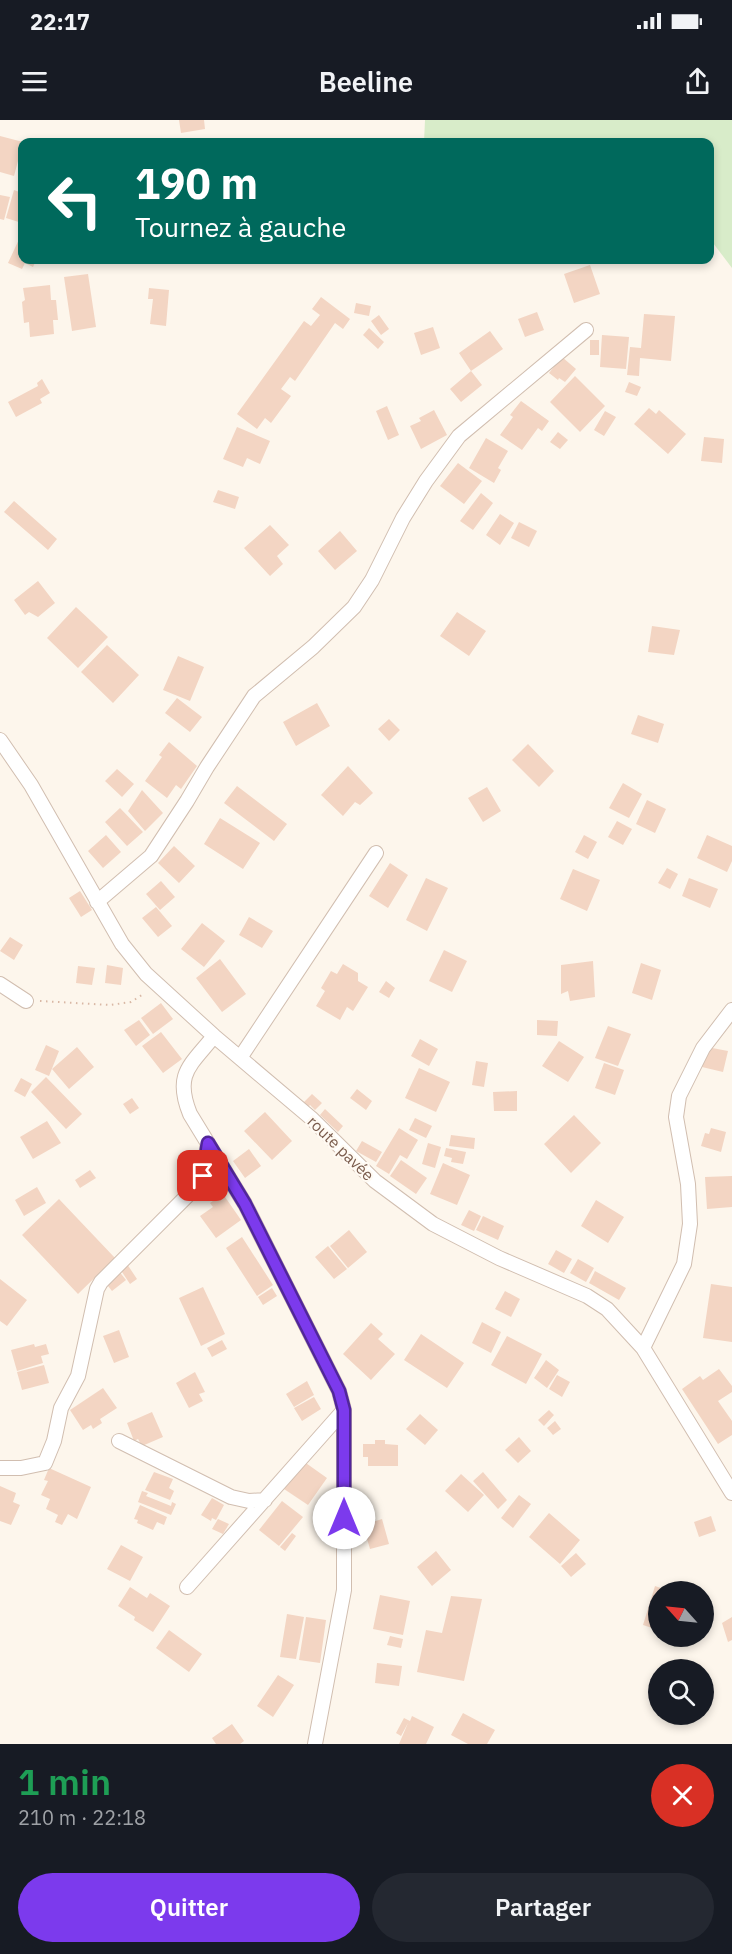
<!DOCTYPE html>
<html lang="fr">
<head>
<meta charset="utf-8">
<style>
  body { margin:0; font-family:"IBM Plex Sans",sans-serif; background:#242831; color:#f1f3f6; height:100vh; display:flex; flex-direction:column; font-size:22px; white-space:nowrap }
  * { box-sizing:border-box; margin:0 }
  p { font-size:20px; color:#9ea1a6 }
  .icon { flex:none; width:33px; height:33px; fill:none; stroke:currentColor; stroke-width:2; stroke-linecap:round; stroke-linejoin:round }
  .map { position:relative; height:1624px; overflow:hidden }
  .details { display:flex; flex-direction:column; background:#171b24; flex:1 }
  .details>* { flex:none }
  .guide { position:absolute; left:18px; top:18px; width:696px; height:126px; border-radius:12px; box-shadow:0 3px 9px #0003; background:#00695c; color:#fff; overflow:hidden }
  .needle { width:39px; rotate:297deg }
  .fabs { position:absolute; left:648px; top:1461px; display:grid; gap:12px }
  .fabs a { display:grid; place-items:center; width:66px; height:66px; border-radius:50%; background:#171b24; box-shadow:0 3px 9px #0003; font-size:30px }
  .pin { position:absolute; display:grid; place-items:center; width:51px; height:51px; color:#fff; margin:-26px; border-radius:12px; box-shadow:0 3px 9px #0006 }
  .me { position:absolute; width:66px; margin:-33px; rotate:0deg; stroke-linejoin:round; filter:drop-shadow(0 0 4px #0008) }
  .turn { display:flex; align-items:center; gap:21px; height:126px; padding:0 18px; font-size:27px }
  .turn .icon { width:78px; height:78px; stroke-width:2.5 }
  .turn b { display:block; font-size:42px; line-height:51px }
  .round { display:grid; place-items:center; flex:none; width:63px; height:63px; border-radius:32px; background:#242831 }
  .summary { display:flex; align-items:center; justify-content:space-between; height:102px; padding:0 18px }
  h1 { font-size:36px; font-weight:600; line-height:45px; color:#1e9e55 }
  .primary-button { display:flex; gap:12px; margin-top:auto; padding:12px 18px }
  .primary-button a { flex:1; height:69px; border-radius:36px; background:#7c3aed; color:#fff; font-size:24px; font-weight:600; line-height:69px; text-align:center }
  .primary-button a+a { background:#242831; color:#f1f3f6 }
  .status { display:flex; justify-content:space-between; align-items:center; height:42px; padding:0 30px; background:#171b24; direction:ltr }
  .status svg { height:16px; fill:currentColor }
  header { display:flex; justify-content:space-between; align-items:center; height:78px; padding:0 18px; background:#171b24; font-size:27px; font-weight:600 }
  .map>svg:first-child { display:block }
  .green { fill:#d8ecc9 }
  .building { fill:#f3d5c3 }
  .lines { fill:none; stroke-linecap:round; stroke-linejoin:round }
  .minor-casing { stroke:#d1beb0; stroke-width:16 }
  .path { stroke:#d9b8a5; stroke-width:2; stroke-dasharray:1.5 4.5; stroke-linecap:butt }
  .minor { stroke:#fff; stroke-width:14 }
  .route-casing { stroke:#51269a; stroke-width:15 }
  .route { stroke:#7c3aed; stroke-width:10 }
  .labels { text-anchor:middle; stroke-width:4.5; stroke-linejoin:round; paint-order:stroke }
  .street-label { font-size:16px; fill:#7a5c4d; stroke:#fffaf3 }
</style>
</head>
<body>
<div class="status"><b>22:17</b><svg viewBox="0 0 49 12"><path d="M0 12V9h3v3zM5 12V6h3v6zM10 12V3h3v9zM15 12V0h3v12zM26 1h20v11H26zM47 4h2v5h-2z"/></svg></div>
<header><svg class="icon" aria-label="menu" viewBox="0 0 24 24"><path d="M4 6h16M4 12h16M4 18h16"/></svg>Beeline<svg class="icon" aria-label="share" viewBox="0 0 24 24"><path d="M12 15V3M7 8l5-5 5 5M5 13v7h14v-7"/></svg></header>
<div class="map">
<svg width="732" height="1624" viewBox="0 0 732 1624">
  <rect width="100%" height="100%" fill="#fdf6ec"/>
  <path class="green" d="M425,0h307v148l-22,-29v-97h-286z"/>
  <path class="building" d="M179,0h25l1,9 -24,4z
    M0,16l23,6 -9,34 -14,-4z
    M14,70l8,3v30l-16,-5z
    M0,75l10,2 -6,23 -4,-1z
    M21,115l1,1v24h14l-3,7 -8,-4 -3,6 -14,-6z
    M590,145l10,29 -26,9 -10,-29z
    M88,154l8,53 -24,4 -8,-54z
    M50,165l1,15h5l2,20h-5l1,14 -24,3 -1,-15 -5,1 -2,-21 3,-2 -2,-12z
    M149,168l20,2 -3,36 -16,-2 3,-25h-5z
    M321,177l29,22 -7,10 -8,-6 -40,58 -5,-4 -9,12 10,7 -20,27 -6,-5 -8,11 -20,-15 67,-93 7,5 9,-11 -8,-6z
    M356,183l15,3 -2,10 -15,-3z
    M537,192l7,18 -19,7 -7,-18z
    M644,194l31,2 -4,45 -31,-3 -1,18 -12,-1 3,-28 11,1z
    M379,195l10,14 -8,6 -10,-14z
    M433,207l7,21 -19,7 -7,-22z
    M369,208l15,14 -6,7 -15,-14z
    M490,211l13,18 -32,22 -12,-18z
    M602,215l27,2 -3,32 -26,-2z
    M590,220h9v15h-9z
    M562,237l14,12 -11,13 -6,-4 -1,2 -9,-7z
    M471,251l11,14 -21,17 -11,-13z
    M575,256l30,30 -25,26 -30,-30z
    M42,259l8,14 -10,6 2,4 -26,14 -8,-15 30,-16 -1,-3z
    M629,262l12,5 -4,9 -12,-4z
    M521,281l28,20 -7,10 -4,-3 -16,22 -22,-15 13,-18 -3,-2z
    M387,286l12,29 -11,5 -12,-29z
    M649,288l7,6 3,-4 27,24 -18,20 -34,-30z
    M434,290l13,25 -26,14 -11,-23 11,-5 -2,-3z
    M605,291l11,6 -12,19 -10,-6z
    M237,307l33,14 -10,23 -13,-6 -4,9 -20,-8z
    M558,312l10,8 -8,9 -10,-7z
    M704,317l20,2 -2,24 -21,-2z
    M486,318l22,13 -10,17 3,2 -7,13 -25,-15z
    M458,343l24,18 -18,23 -24,-18z
    M218,370l21,7 -4,12 -22,-7z
    M481,373l12,10 -20,27 -13,-9z
    M14,381l43,38 -9,11 -44,-38z
    M500,394l14,9 -14,22 -14,-10z
    M519,402l18,9 -8,16 -18,-9z
    M270,405l19,20 -12,11 6,8 -13,12 -26,-28z
    M340,411l17,20 -22,19 -17,-19z
    M38,461l17,22 -17,14 -9,-5 -4,3 -11,-15z
    M76,487l32,30 -30,31 -31,-30z
    M457,492l29,19 -17,25 -29,-20z
    M652,506l28,4 -6,25 -26,-3z
    M107,525l32,30 -26,28 -32,-31z
    M178,536l26,11 -14,34 -27,-11z
    M177,578l25,19 -12,15 -25,-19z
    M317,583l13,23 -34,20 -13,-24z
    M638,595l26,9 -6,19 -27,-9z
    M389,599l11,11 -11,11 -11,-12z
    M169,622l28,24 -16,23 -5,-4 -9,13 -22,-17 17,-24 -3,-2z
    M528,624l26,27 -15,16 -27,-27z
    M348,646l25,27 -13,12 -5,-3 -12,14 -22,-21z
    M117,649l17,15 -12,13 -17,-16z
    M623,663l19,11 -13,24 -20,-10z
    M237,666l50,38 -13,17 -50,-38z
    M487,667l14,24 -18,11 -15,-24z
    M142,670l21,23 -18,18 -17,-20z
    M647,680l19,9 -11,24 -19,-9z
    M120,688l23,24 -16,14 -22,-24z
    M220,698l40,25 -17,26 -39,-25z
    M617,701l15,8 -9,16 -15,-8z
    M106,715l15,17 -18,16 -15,-17z
    M584,715l13,7 -9,17 -13,-7z
    M707,715l25,11v15l-5,11 -30,-14z
    M174,726l21,20 -16,17 -21,-20z
    M390,743l18,12 -20,33 -19,-12z
    M667,748l11,6 -8,15 -12,-6z
    M573,749l27,11 -13,31 -27,-12z
    M426,758l22,10 -21,43 -21,-11z
    M689,758l29,11 -8,19 -28,-12z
    M161,761l14,16 -15,13 -14,-16z
    M80,771l12,19 -11,7 -12,-19z
    M156,787l16,19 -14,11 -16,-19z
    M249,797l24,14 -11,17 -23,-13z
    M202,803l23,18 -21,26 -23,-18z
    M10,817l13,8 -9,15 -14,-9z
    M444,830l23,11 -15,31 -23,-11z
    M220,839l26,35 -24,18 -26,-34z
    M593,841l2,36 -25,4 -2,-10 -7,3v-29z
    M641,843l20,7 -9,30 -20,-7z
    M343,844l15,9v8l10,6 -15,24 -6,-4 -7,13 -24,-14 9,-15 -4,-3 10,-17 6,3z
    M107,845l16,3 -2,17 -16,-2z
    M78,846l17,2 -3,17 -16,-2z
    M386,861l9,7 -6,10 -10,-6z
    M161,883l12,16 -20,15 -12,-16z
    M139,900l11,15 -14,11 -12,-16z
    M537,900l21,1 -1,15 -20,-1z
    M608,906l23,8 -13,32 -23,-8z
    M161,912l21,27 -19,14 -21,-27z
    M420,919l18,10 -9,17 -18,-10z
    M559,921l25,16 -16,25 -26,-16z
    M46,925l13,6 -10,25 -14,-6z
    M77,927l17,20 -25,22 -17,-20z
    M707,927l21,4 -5,21 -21,-5z
    M476,941l12,2 -4,24 -12,-2z
    M604,943l20,7 -9,25 -20,-7z
    M419,948l31,14 -14,30 -31,-14z
    M46,957l36,37 -16,15 -35,-37z
    M21,958l11,6 -7,13 -11,-6z
    M357,969l15,12 -6,9 -16,-12z
    M517,971v20h-23l-1,-19z
    M312,974l10,9 -7,7 -5,-5 -2,2 -5,-4z
    M132,978l7,10 -9,6 -7,-10z
    M325,989l18,17 -5,6 -18,-17z
    M265,992l27,29 -20,19 -28,-29z
    M574,995l27,28 -30,30 -27,-29z
    M415,998l17,8 -6,12 -17,-8z
    M47,1001l14,22 -28,16 -13,-22z
    M399,1008l19,12 -11,19 -7,-4 -11,19 -13,-8z
    M711,1008l15,4 -5,20 -20,-6 4,-13 4,1z
    M451,1015l24,3 -1,11 -25,-3z
    M362,1021l20,11 -6,10 -20,-11z
    M428,1023l13,4 -6,21 -13,-4z
    M446,1028l20,4 -3,12 -12,-2 1,-4 -8,-2z
    M249,1029l12,17 -16,12 -12,-17z
    M401,1040l26,18 -11,16 -26,-18z
    M443,1043l27,12 -13,30 -27,-11z
    M90,1050l6,8 -16,10 -5,-8z
    M732,1056v31l-25,2 -2,-32z
    M37,1067l9,16 -22,13 -9,-16z
    M223,1074l18,26 -25,18 -16,-22 13,-9 -3,-4z
    M59,1079l56,59 -37,36 -56,-59z
    M596,1080l28,17 -16,26 -27,-17z
    M469,1090l12,6 -7,15 -13,-6z
    M483,1096l21,10 -6,14 -22,-10z
    M349,1110l18,22 -19,16 -18,-22z
    M242,1117l31,48 -16,11 -31,-48z
    M328,1126l19,23 -13,10 -19,-22z
    M556,1130l16,9 -8,14 -16,-9z
    M578,1139l16,9 -8,14 -16,-9z
    M127,1144l10,15 -7,5 -10,-15z
    M118,1150l8,10 -14,11 -8,-10z
    M595,1151l31,17 -7,12 -30,-17z
    M0,1159l27,21 -20,26 -7,-5z
    M711,1164l21,3v55l-29,-4z
    M203,1167l22,47 -24,12 -22,-48z
    M272,1168l5,8 -14,9 -5,-8z
    M505,1171l15,8 -9,18 -16,-8z
    M482,1202l19,10 -10,21 -19,-10z
    M371,1203l12,11 -5,5 17,15 -24,26 -28,-26z
    M119,1210l10,27 -15,6 -11,-27z
    M421,1214l43,29 -17,25 -43,-28z
    M507,1216l35,18 -16,30 -35,-19z
    M222,1220l5,9 -15,8 -5,-9z
    M34,1224l1,3 11,-3 3,10 -8,2 2,7 -26,8 -6,-21z
    M546,1240l13,10 -12,18 -13,-10z
    M44,1245l5,18 -27,7 -5,-18z
    M719,1249l13,17v6l-14,9 14,20v14l-14,9 -36,-55 18,-13 3,4z
    M195,1252l10,20 -6,2 4,7 -14,7 -13,-25z
    M557,1255l13,7 -8,15 -13,-8z
    M307,1261l7,14 -20,12 -8,-13z
    M103,1268l14,20 -17,11 2,4 -9,6 -2,-4 -8,5 -13,-20z
    M314,1277l7,12 -19,12 -8,-13z
    M549,1290l5,5 -10,11 -6,-6z
    M152,1292l11,25 -21,9 -4,-7 -4,2 -7,-18z
    M420,1294l18,16 -13,15 -19,-16z
    M555,1301l6,8 -8,6 -6,-7z
    M519,1317l12,14 -13,12 -13,-13z
    M375,1320h10v4l13,1v21h-30v-9h-5v-13h12z
    M303,1341l24,17 -19,27 -24,-16z
    M49,1348l42,19 -14,32 -9,-5 -6,11 -7,-3 3,-7 -12,-6 4,-10 -9,-4 7,-14 -4,-1z
    M154,1352l19,7 -4,9 5,3 -4,9 -25,-10z
    M483,1352l24,28 -9,9 -25,-28z
    M461,1354l23,21 -16,17 -23,-21z
    M0,1366l16,7 -3,9 7,3 -9,20 -11,-4z
    M142,1371l6,2 -2,3 25,10 1,-4 4,2 -5,11 -33,-13z
    M519,1375l12,9 -18,24 -12,-10z
    M212,1378l12,7 -8,15 -4,-2 -1,3 -10,-6z
    M282,1381l21,16 -24,29 -20,-16z
    M140,1385l27,12 -3,8 -7,-3 -4,8 -16,-7 1,-3 -4,-1z
    M549,1393l31,27 -20,24 -31,-27z
    M711,1396l5,15 -17,6 -5,-15z
    M218,1399l11,5 -6,10 -11,-5z
    M382,1399l7,25 -19,5 -7,-24z
    M292,1413l4,3 -11,15 -5,-4z
    M121,1425l22,12 -13,24 -23,-12z
    M436,1431l15,19 -19,16 -15,-19z
    M576,1433l10,11 -15,13 -10,-11z
    M655,1466l15,5 -12,1v38l-15,-5z
    M130,1467l17,11 3,-5 20,13 -17,26 -19,-12 1,-3 -17,-11z
    M380,1475l30,6 -7,34 -30,-6z
    M451,1476l31,3 -18,82 -47,-9 9,-42 16,3z
    M287,1494l17,3 -8,42 -16,-2z
    M306,1497l20,3 -6,43 -21,-3z
    M732,1497v23l-4,2 -6,-19z
    M169,1510l33,24 -13,18 -33,-24z
    M390,1516l13,3 -2,9 -14,-3z
    M377,1543l25,3 -3,20 -24,-3z
    M278,1555l16,10 -21,32 -16,-11z
    M463,1593l32,17 -8,14h-19l-17,-9z
    M412,1596l22,11 -8,17h-27l9,-21 -7,13 -5,-3 8,-15 6,3z
    M232,1604l12,17 -4,3h-24l-4,-6z"/>
  <g class="lines">
    <g class="minor-casing">
      <path id="minor" d="M0,620l31,45 91,159 24,30 68,62 97,82 64,63 58,43 66,34 88,38 20,13 36,39 89,145
        M97,782l54,-46 36,-55 20,-34 47,-71 59,-49 41,-40 18,-27 31,-62 23,-37 33,-45 127,-106
        M0,864l26,17
        M214,916c-24,30 -40,38 -24,78l55,90 94,187 5,19v180l-29,154
        M240,938l136,-205
        M643,1228l41,-84 6,-40 -2,-40 -12,-67 3,-21 24,-48 29,-38
        M119,1321l112,56 18,4 16,-1
        M0,1348h21l24,-5 9,-22 7,-33 17,-32 19,-87 4,-7 95,-95 7,-11 5,-33
        M187,1467l157,-177"/>
    </g>
    <path class="path" d="M40,881l70,4 21,-3 14,-9"/>
    <use href="#minor" class="minor"/>
  </g>
  <g class="lines">
    <g class="route-casing">
      <path id="route" d="M203,1056l5,-33 37,61 94,187 5,19v108"/>
    </g>
    <use href="#route" class="route"/>
  </g>
  <g class="labels">
    <g class="street-label">
      <text transform="translate(341 1028) rotate(44)" y="6">route pavée</text>
    </g>
  </g>
</svg>
<div class="fabs">
<a><svg class="needle" viewBox="-14 -14 28 28"><path d="M0-13l5 13h-10z" fill="#e53935"/><path d="M0 13l5-13h-10z" fill="#9ea1a6"/></svg></a>
<a><svg class="icon" aria-label="search" viewBox="0 0 24 24"><circle cx="10" cy="10" r="6"/><path d="M15 15l6 6"/></svg></a>
</div>
<div class="pin" style="left:203px;top:1056px;background:#d93025"><svg class="icon" aria-label="arrive" viewBox="0 0 24 24"><path d="M6 21V4h12l-3 4 3 4H6"/></svg></div>
<svg class="me" style="left:344px;top:1398px" viewBox="-20 -20 40 40"><circle r="19" fill="#fff"/><path d="M0-13L10 11 0 6-10 11z" fill="#7c3aed"/></svg>
<div class="guide">
<div class="turn"><svg class="icon" aria-label="left" viewBox="0 0 24 24"><path d="M17 20v-9H6M10 6l-5 5 5 5"/></svg><div><b>190 m</b>Tournez à gauche</div></div>
</div>
</div>
<section class="details">
<div class="summary"><div><h1>1 min</h1><p>210 m · 22:18</p></div><a class="round" style="background:#d93025;color:#fff"><svg class="icon" aria-label="close" viewBox="0 0 24 24"><path d="M6 6l12 12M18 6L6 18"/></svg></a></div>
<div class="primary-button"><a>Quitter</a><a>Partager</a></div>
</section>
</body>
</html>
